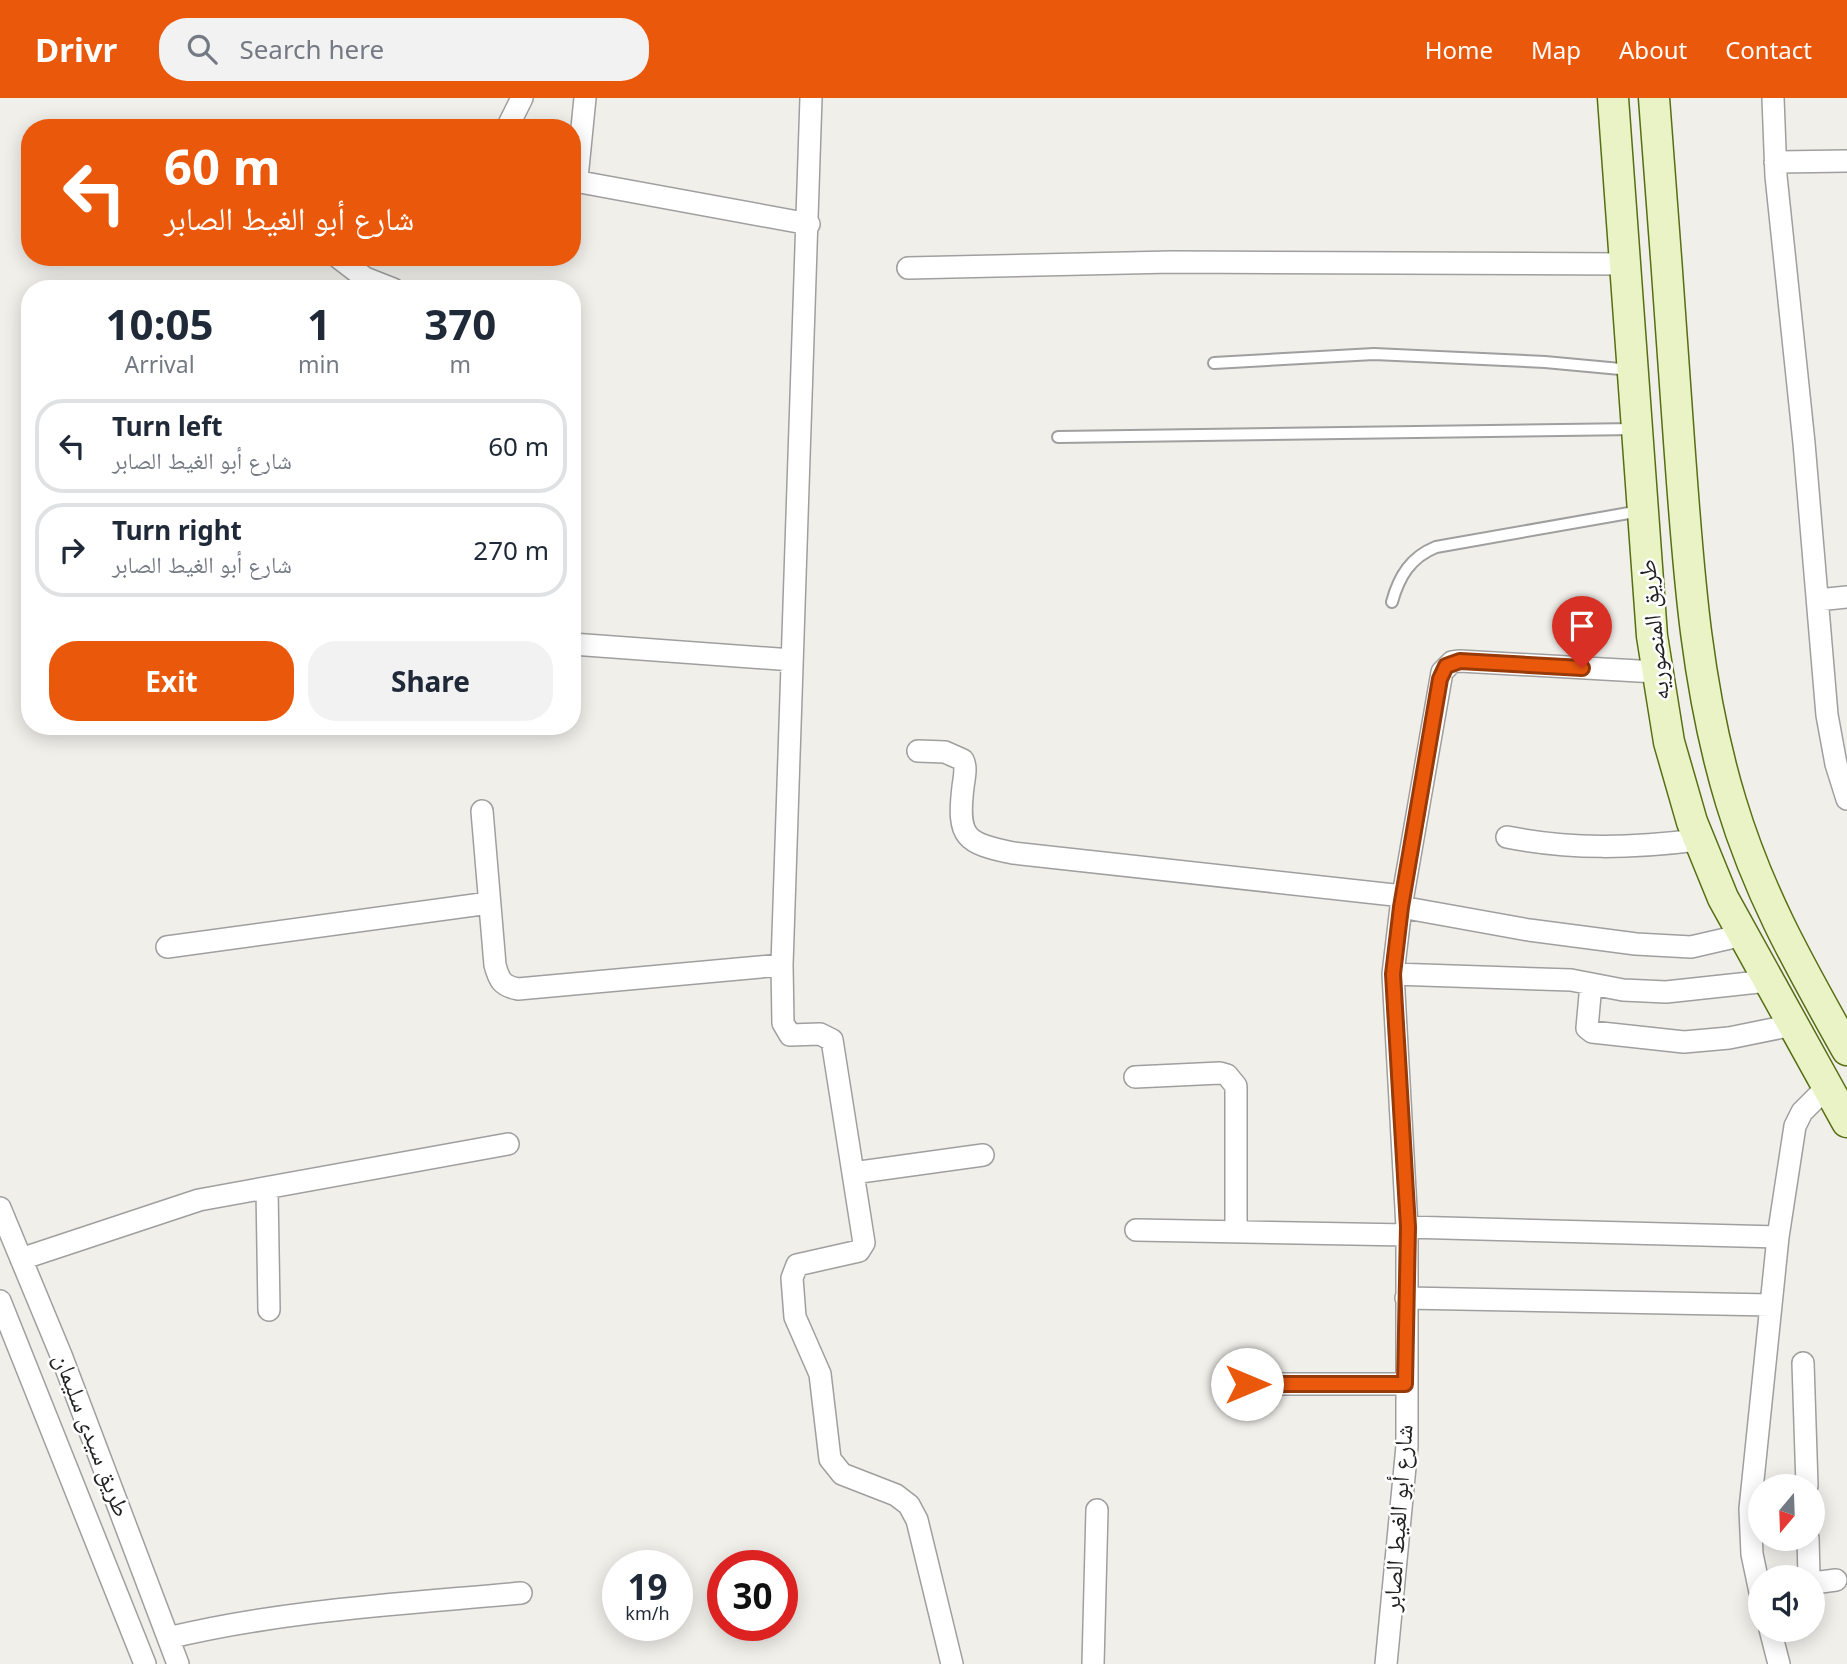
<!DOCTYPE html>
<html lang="en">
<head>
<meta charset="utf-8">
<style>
  body { margin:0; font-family:"Noto Sans","Noto Naskh Arabic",sans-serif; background:#f2f2f3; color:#1f2937; height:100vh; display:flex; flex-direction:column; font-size:26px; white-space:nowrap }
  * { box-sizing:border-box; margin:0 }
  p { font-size:23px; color:#747a83 }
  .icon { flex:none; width:38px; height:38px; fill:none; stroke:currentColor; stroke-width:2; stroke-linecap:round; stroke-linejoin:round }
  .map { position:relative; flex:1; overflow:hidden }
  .details { position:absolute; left:21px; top:182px; width:560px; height:455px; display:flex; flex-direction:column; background:#fff; border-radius:28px; box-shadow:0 4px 18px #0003 }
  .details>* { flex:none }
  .top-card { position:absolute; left:21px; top:21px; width:560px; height:147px; border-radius:28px; box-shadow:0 4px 18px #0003; background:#ea580c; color:#fff; overflow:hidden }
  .needle { width:46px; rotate:199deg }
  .controls { position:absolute; left:1748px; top:1376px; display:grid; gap:14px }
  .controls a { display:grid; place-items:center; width:77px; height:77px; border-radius:50%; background:#fff; box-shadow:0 4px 18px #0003; font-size:35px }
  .speed { position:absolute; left:602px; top:1452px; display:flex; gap:14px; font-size:35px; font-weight:700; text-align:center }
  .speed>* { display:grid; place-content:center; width:91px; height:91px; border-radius:50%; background:#fff; box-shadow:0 4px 18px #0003; line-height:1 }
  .speed small { font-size:18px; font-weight:400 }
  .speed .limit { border:10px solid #d22; background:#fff; color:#111 }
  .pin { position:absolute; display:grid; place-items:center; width:60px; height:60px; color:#fff; margin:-72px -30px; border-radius:50% 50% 50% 0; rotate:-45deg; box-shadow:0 0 7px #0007 }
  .pin .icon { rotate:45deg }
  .me { position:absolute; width:77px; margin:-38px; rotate:90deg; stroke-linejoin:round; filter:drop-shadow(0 0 5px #0008) }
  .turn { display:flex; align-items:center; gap:24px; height:147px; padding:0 28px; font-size:32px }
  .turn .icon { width:91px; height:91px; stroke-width:2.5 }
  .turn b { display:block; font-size:49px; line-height:60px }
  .eta { display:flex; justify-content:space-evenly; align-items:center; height:119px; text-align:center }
  .eta b { font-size:42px; font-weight:700; line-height:49px }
  .action { display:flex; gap:14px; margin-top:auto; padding:14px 28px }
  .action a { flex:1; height:80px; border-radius:28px; background:#ea580c; color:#fff; font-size:28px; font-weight:700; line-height:80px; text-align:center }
  .action a+a { background:#f2f2f3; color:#1f2937 }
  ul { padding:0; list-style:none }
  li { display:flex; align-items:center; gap:21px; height:94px; margin:0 14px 10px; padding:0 14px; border:4px solid #e0e1e3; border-radius:28px }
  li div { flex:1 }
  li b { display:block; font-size:26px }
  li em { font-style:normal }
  header { display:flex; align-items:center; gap:42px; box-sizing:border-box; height:98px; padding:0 35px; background:#ea580c; color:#fff }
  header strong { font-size:33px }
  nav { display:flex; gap:38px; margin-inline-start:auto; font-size:24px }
  .search { width:490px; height:63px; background:#f2f2f3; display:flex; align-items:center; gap:18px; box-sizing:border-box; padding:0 24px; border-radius:28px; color:#747a83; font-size:26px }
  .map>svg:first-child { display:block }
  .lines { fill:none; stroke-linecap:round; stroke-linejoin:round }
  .service-casing { stroke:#9f9f9f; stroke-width:14 }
  .minor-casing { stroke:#9f9f9f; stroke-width:24 }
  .secondary-casing { stroke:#566f12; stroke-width:33 }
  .service { stroke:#fff; stroke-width:10 }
  .minor { stroke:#fff; stroke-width:21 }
  .secondary { stroke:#e9f3c5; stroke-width:30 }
  .route-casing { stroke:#983908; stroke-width:18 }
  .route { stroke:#ea580c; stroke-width:12 }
  .labels { text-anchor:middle; stroke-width:5; stroke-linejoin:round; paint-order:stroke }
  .street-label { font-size:24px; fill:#222; stroke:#fff }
</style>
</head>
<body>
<header>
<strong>Drivr</strong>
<div class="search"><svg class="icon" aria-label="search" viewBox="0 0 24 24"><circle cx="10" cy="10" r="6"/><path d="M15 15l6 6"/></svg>Search here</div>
<nav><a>Home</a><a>Map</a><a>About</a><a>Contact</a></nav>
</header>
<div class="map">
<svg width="1847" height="1566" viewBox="0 0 1847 1566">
  <rect width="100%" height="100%" fill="#f1efea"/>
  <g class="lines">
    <g class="service-casing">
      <path id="service" d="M1214,265l160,-9 171,8 86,8
        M1058,339l578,-8
        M1392,504c7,-26 19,-45 44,-55l204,-36"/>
    </g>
    <g class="minor-casing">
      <path id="minor" d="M585,0l-8,80 3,4 229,42
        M811,0l-29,867 1,58 7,12 30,-1 12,6 32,203 -5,8 -62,14 -5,13 3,39 25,57 10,85 12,15 54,21 13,10 8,15 35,144
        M1773,0l3,78 28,267 23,272 9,49 11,35
        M507,30l15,-30
        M1775,64l72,-1
        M339,160l26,20 28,11
        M908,170l263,-6 453,2
        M1818,502l29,-3
        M572,546l220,16
        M918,653l27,1 18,8c4,8 1,18 0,27 -6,51 2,56 50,66l390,43
        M482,713l13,154c4,15 7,21 23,24l264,-24
        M1507,739c64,13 126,11 191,3
        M1401,809l128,23 107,14 55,3 52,-12
        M167,849l322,-44
        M1393,876l178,6 52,10 43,2 102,-11
        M1591,886l-4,44 5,4 92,10 45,-4 64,-13
        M1135,979l85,-4 7,2 9,11v146
        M853,1075l130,-18
        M267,1091l2,121
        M0,1110l61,147 117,309
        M1407,1129l371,10
        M1136,1132l271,5
        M21,1161l178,-59 309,-56
        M1406,1200l365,7
        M0,1203l145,363
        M1803,1265l4,123
        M1246,1286h158
        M1808,1440l1,39
        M1813,1485l23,-3
        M1760,1494l-8,-38 -2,-45 28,-272 17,-111 7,-14 25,-25
        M1770,1531l9,35
        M168,1540c116,-28 235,-34 353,-45
        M1093,1566l4,-154
        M1386,1566l21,-218v-219l-14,-253 8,-67 41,-235 10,-10 8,-1 196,11"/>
    </g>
    <g class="secondary-casing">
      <path id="secondary" d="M1613,0l39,538 17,106 23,80 31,76 124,224
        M1654,0c9,114 17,229 25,343 9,122 16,243 52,361 28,93 69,164 116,248"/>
    </g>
    <use href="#service" class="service"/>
    <use href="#minor" class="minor"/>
    <use href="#secondary" class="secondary"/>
  </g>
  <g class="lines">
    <g class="route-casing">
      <path id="route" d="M1247,1286h158l3,-157 -15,-253 8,-67 39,-228 6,-13 14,-5 122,7"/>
    </g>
    <use href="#route" class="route"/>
  </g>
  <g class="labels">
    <g class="street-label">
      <text transform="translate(1654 532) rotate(-96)" y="8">طريق المنصوريه</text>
      <text transform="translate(92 1337) rotate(69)" y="8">طريق سيدى سليمان</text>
      <text transform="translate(1398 1420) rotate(-86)" y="8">شارع أبو الغيط الصابر</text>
    </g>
  </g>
</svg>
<div class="controls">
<a><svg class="needle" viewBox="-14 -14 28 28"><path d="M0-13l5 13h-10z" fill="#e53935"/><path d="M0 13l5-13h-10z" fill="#747a83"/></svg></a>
<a><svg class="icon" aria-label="sound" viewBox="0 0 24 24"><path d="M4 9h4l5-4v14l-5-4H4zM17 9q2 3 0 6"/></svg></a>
</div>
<div class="speed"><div>19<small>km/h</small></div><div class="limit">30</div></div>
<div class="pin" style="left:1582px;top:570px;background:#d93025"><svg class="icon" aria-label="arrive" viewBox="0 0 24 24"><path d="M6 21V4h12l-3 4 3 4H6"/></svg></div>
<svg class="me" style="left:1247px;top:1286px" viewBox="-20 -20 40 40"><circle r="19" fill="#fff"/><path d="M0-13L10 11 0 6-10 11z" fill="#ea580c"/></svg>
<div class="top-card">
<div class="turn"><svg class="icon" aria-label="left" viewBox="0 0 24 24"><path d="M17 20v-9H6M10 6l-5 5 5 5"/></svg><div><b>60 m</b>شارع أبو الغيط الصابر</div></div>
</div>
<section class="details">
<div class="eta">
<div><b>10:05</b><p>Arrival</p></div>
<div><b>1</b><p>min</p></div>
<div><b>370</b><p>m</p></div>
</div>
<ul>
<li><svg class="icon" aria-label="left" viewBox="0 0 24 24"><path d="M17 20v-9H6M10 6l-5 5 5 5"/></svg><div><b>Turn left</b><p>شارع أبو الغيط الصابر</p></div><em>60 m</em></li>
<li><svg class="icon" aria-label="right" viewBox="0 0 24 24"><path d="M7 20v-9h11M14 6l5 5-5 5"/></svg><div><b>Turn right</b><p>شارع أبو الغيط الصابر</p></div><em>270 m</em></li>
</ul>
<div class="action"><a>Exit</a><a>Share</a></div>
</section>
</div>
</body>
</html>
